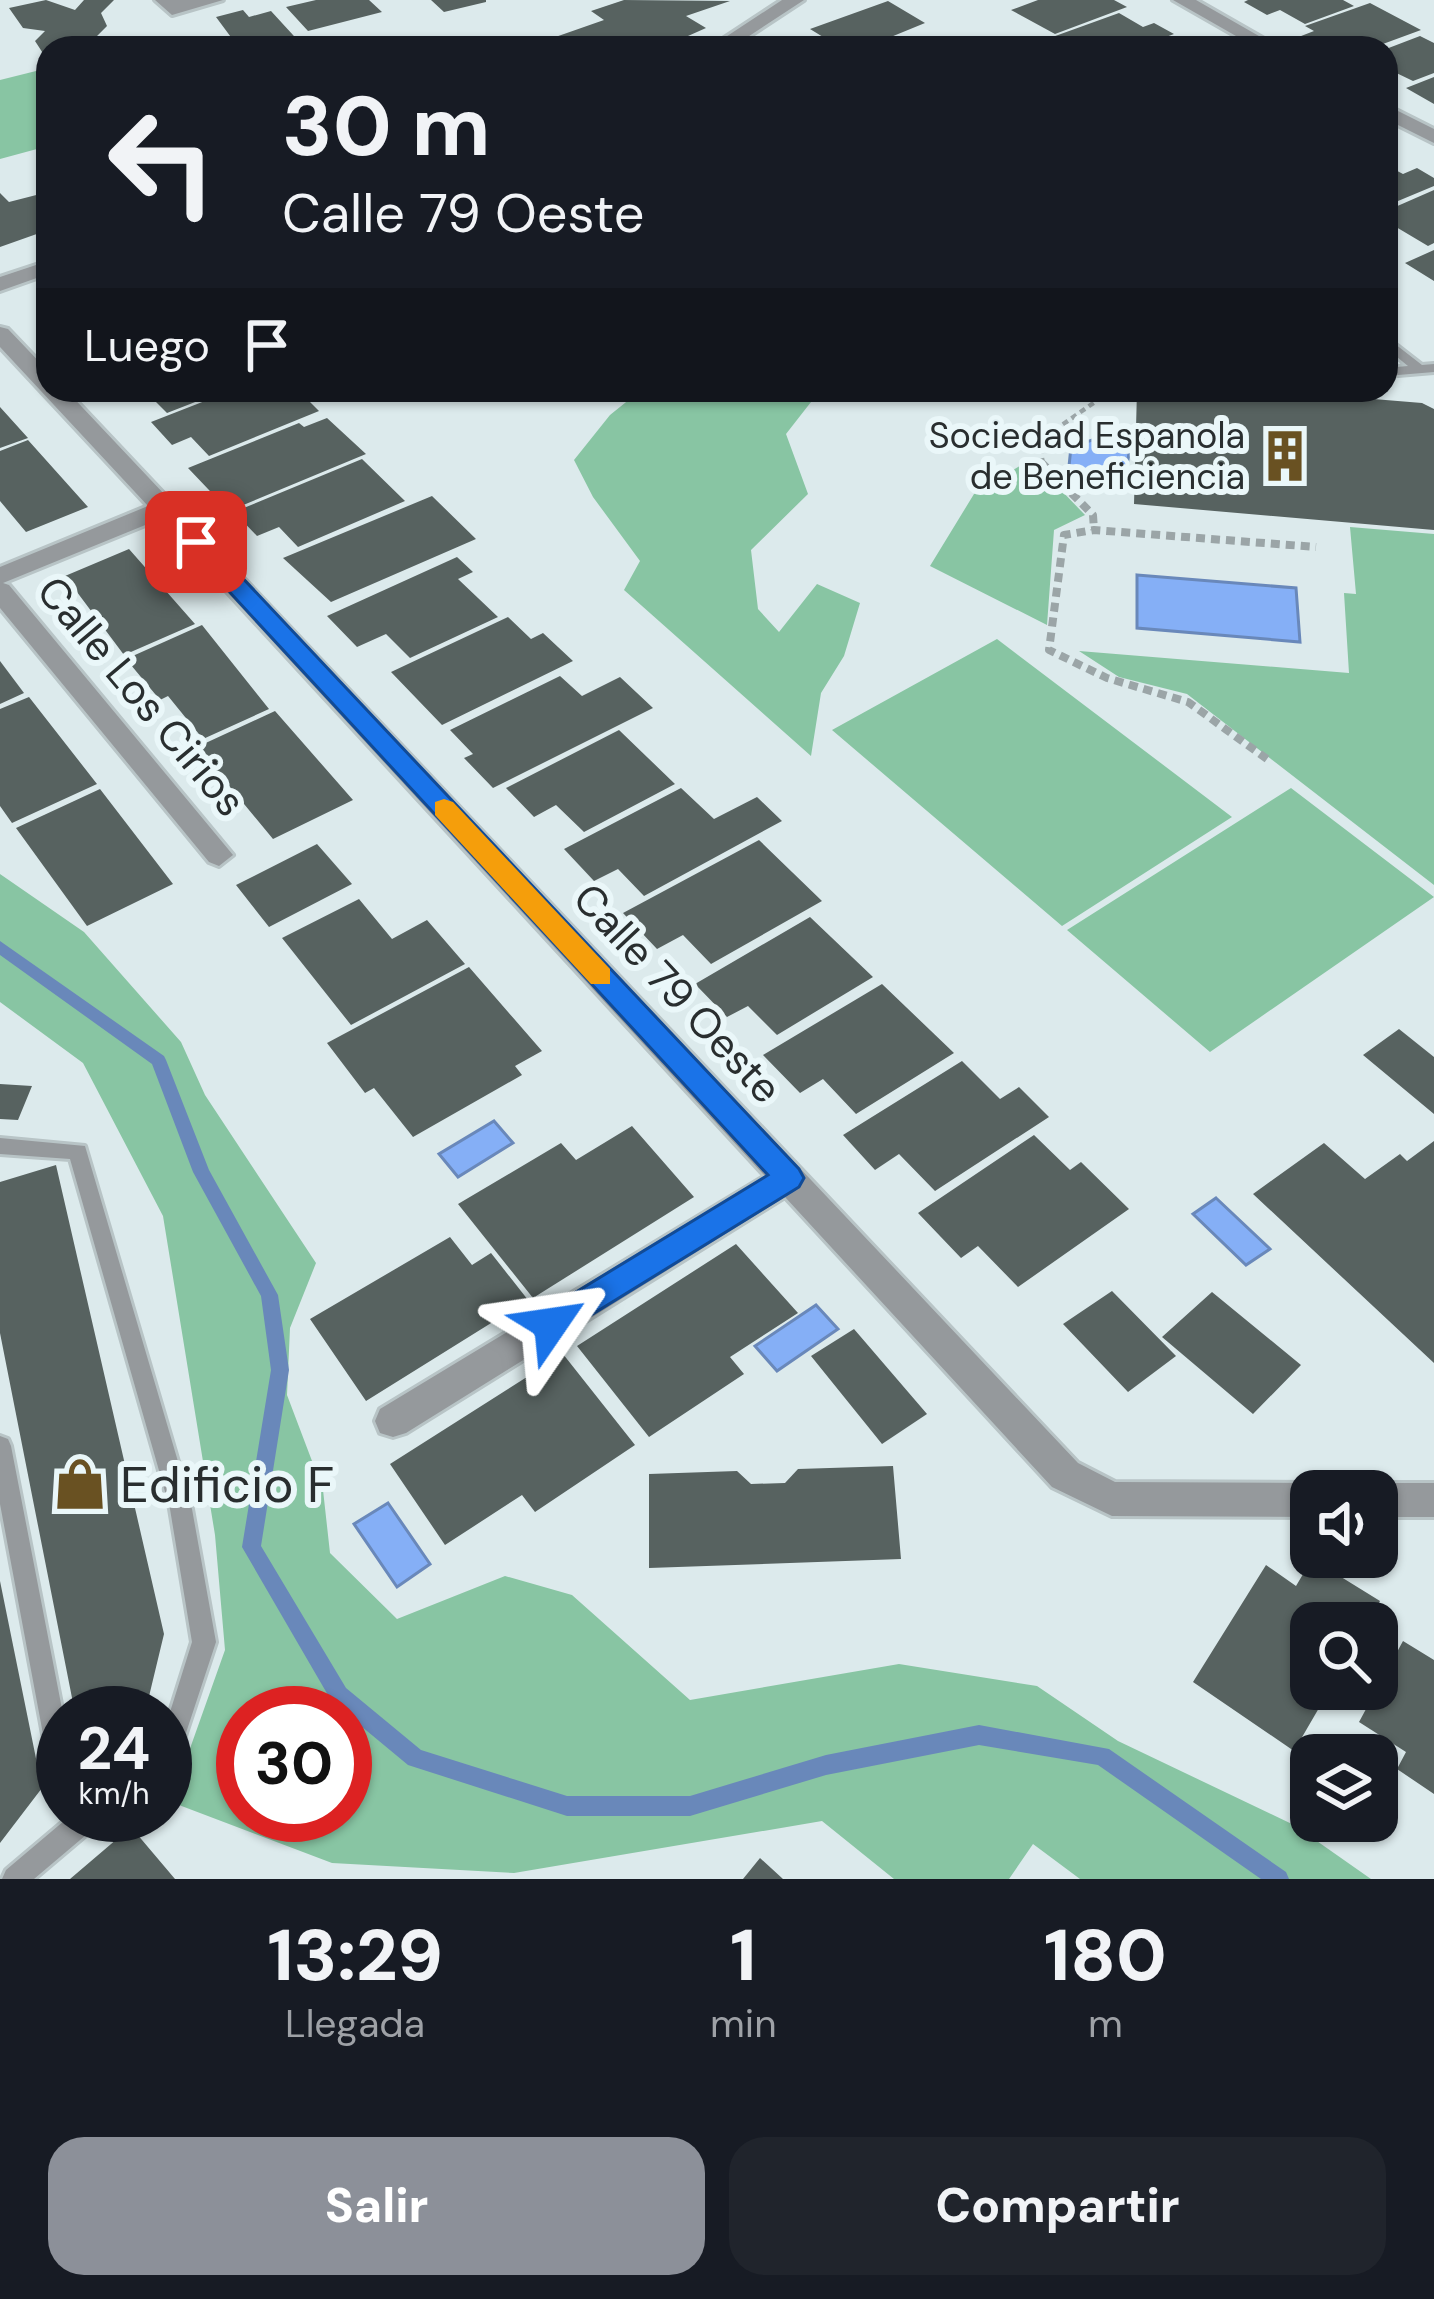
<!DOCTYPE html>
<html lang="es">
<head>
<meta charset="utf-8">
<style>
  body { margin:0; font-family:"DM Sans",sans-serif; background:#20242c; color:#f1f3f6; height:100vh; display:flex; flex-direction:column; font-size:45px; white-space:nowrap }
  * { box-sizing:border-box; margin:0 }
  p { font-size:39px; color:#9ea1a6 }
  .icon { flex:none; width:66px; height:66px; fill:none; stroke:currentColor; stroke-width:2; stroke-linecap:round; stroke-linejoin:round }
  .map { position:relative; height:1879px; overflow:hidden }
  .sheet { display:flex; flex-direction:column; background:#171b24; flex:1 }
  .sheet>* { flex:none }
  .banner { position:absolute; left:36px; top:36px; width:1362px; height:366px; border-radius:36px; box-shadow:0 3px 9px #0004; background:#171b24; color:#f1f3f6; overflow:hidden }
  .buttons { position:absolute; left:1290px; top:1470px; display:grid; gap:24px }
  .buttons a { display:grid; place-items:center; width:108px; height:108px; border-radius:24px; background:#171b24; box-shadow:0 3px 9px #0004; font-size:60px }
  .speed { position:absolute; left:36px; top:1686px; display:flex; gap:24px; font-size:60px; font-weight:700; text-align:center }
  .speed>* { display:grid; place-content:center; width:156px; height:156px; border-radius:50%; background:#171b24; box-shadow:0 3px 9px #0004; line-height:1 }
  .speed small { font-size:30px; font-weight:400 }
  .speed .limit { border:18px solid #d22; background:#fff; color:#111 }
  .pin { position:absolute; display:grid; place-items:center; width:102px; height:102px; color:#fff; margin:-51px; border-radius:24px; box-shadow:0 6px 18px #0006 }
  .me { position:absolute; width:132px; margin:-66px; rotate:58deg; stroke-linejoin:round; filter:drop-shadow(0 0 9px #0008) }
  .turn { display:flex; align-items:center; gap:42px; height:252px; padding:0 48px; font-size:54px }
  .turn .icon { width:156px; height:156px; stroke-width:2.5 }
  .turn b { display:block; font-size:84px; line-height:102px }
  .then { display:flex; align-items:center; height:114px; padding:0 48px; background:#0003; gap:24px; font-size:45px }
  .eta { display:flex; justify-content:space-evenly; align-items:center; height:204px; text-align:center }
  .eta b { font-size:72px; font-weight:800; line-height:84px }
  .button { display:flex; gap:24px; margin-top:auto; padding:24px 48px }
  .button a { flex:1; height:138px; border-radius:36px; background:#8c9099; color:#fff; font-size:48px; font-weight:800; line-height:138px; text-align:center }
  .button a+a { background:#20242c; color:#f1f3f6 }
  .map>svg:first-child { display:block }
  .green { fill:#88c5a3; fill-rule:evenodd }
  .water { fill:#85aff6; stroke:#6988ba; stroke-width:3 }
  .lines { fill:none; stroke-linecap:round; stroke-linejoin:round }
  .stream { fill:#6988ba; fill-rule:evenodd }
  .building { fill:#576260 }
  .service-casing { stroke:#b8c4c6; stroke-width:6 }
  .minor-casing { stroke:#b8c4c6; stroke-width:6 }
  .path-far1 { stroke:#9ba5a7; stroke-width:4.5; stroke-dasharray:6 4.5; stroke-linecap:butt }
  .path { stroke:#9ba5a7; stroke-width:8; stroke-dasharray:9 6; stroke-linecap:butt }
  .service { fill:#95999c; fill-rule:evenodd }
  .minor { fill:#95999c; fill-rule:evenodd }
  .route { fill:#1a73e8; stroke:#114b97; stroke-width:3 }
  .slow { fill:#f59e0b }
  .labels { text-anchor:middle; stroke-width:12; stroke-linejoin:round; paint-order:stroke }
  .far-poi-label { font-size:36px; fill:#292e2f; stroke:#eaf7f9; text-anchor:end }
  .street-label { font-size:42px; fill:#292e2f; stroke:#eaf7f9 }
  .near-poi-label { font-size:51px; fill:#292e2f; stroke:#eaf7f9; text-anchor:start }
</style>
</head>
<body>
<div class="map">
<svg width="1434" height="1879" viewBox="0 0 1434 1879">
  <rect width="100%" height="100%" fill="#dceaec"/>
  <path class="green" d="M48,68v78l-48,13v-79z
    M641,390h153l17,12 -25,32 22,60 -57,56 7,59 21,23 38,-48 43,19 -16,53 -23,37 -10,63 -187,-166 16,-29 -47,-64 -19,-37 36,-45z
    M1031,459l54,56 -31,15 -7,95 -117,-59 44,-72z
    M1350,527l84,7v351l-247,-191 -68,-17 -40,-26 270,22 -5,-80 12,1z
    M997,639l235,178 -170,109 -230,-196z
    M1291,788l143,109 -224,155 -143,-122z
    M0,874l84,58 97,110 24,53 111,168 -26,65 -3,67 36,95 7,63 67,66 108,-43 67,19 118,105 209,-36 138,22 81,55 176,84 77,54h-291l-47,-35 -24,35h-115l-72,-58 -308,52 -182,-10 -161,-61 54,-152 -10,-115 -52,-319 -80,-153 -83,-61zM243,1713h102v102h-102z"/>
  <path class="water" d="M1095,439l34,14 -3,19 -30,7 -27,-13 2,-19z
    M1137,575l159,13 4,54 -163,-14z
    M494,1121l19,22 -55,34 -19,-23z
    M1216,1198l54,51 -24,16 -53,-51z
    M816,1305l22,24 -61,42 -22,-25z
    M388,1503l42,61 -33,23 -43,-63z"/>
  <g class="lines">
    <path class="stream" d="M0,941l164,115 2,4 43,110 69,125 11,75 -28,176 85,142 75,62 146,46h123l136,-41 153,-30 130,24 177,123 3,7h-28l-163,-114 -119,-20 -153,30 -136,41h-123l-159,-51 -76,-63 -90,-155 29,-177 -10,-74 -68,-124 -41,-108 -152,-109z"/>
  </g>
  <path class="building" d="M46,0l29,10 9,-10h30l-13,13 6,13 -12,12 7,10h-54v13l-13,-20 10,-10 -22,-3 -14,-20z
    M316,0h53l13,12 -74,19 -22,-24z
    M431,0h55v2l-42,10z
    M624,0l106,1 -44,15 20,12 -45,20 -22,-4 -115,4 80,-28 -13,-9z
    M1038,0h76l13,7 -72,27 -44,-24z
    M1248,0h95l11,6 -49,18 -25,-14 -13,5 -23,-13z
    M888,1l37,22 -61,25h-23l-31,-19z
    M1370,3l51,27 -49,18h-26l-15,-9 -19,7 -16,-8 18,-7 -9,-5z
    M243,10l6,7 22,-6 33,36 -65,1 -23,-31z
    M1119,13l24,14 11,-4 20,11 -38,14h-73l-16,-9z
    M1420,36l14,7v30l-21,8 -27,-13v-19z
    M1434,77v27l-28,-16z
    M1386,165l17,9 14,-6 17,10v8l-48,20z
    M1434,190v53l-6,3 -42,-25v-10z
    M48,192v38l-48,17v-54l9,9z
    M1434,250v31l-29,-18z
    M120,390h106l-59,23 -17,-17 -18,6z
    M233,390h34l10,10 22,-9 20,20 -110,45 -18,-19 -19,8 -21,-23z
    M1137,390h127l158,13 12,6v121l-300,-26z
    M0,407l28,31 -28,10z
    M327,418l39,36 -137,57 -41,-43 111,-45 5,4z
    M28,440l60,67 -62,25 -26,-31v-50z
    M362,459l43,42 -107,46 -19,-20 -22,9 -23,-24z
    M432,496l44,43 -145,63 -48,-44z
    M129,549l66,75 -71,31 -59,-79z
    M457,557l16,15 -15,7 40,38 -88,41 -24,-24 -29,13 -30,-31z
    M508,617l23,22 12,-6 30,28 -131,64 -51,-53z
    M202,625l67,84 -66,30 -35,-43 -8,4 -34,-41z
    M0,661l24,32 -24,11z
    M560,676l22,20 38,-19 33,31 -160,80 -29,-30 9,-4 -23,-24z
    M29,697l68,87 -85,39 -12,-17v-97z
    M275,711l78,89 -80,39 -76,-92z
    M619,730l56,54 -91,48 -28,-27 -22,12 -28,-29z
    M681,788l33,31 43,-22 25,24 -138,75 -26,-27 -24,12 -30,-32z
    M100,789l73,95 -86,42 -71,-98z
    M759,840l63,61 -111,63 -28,-29 -26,14 -34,-36z
    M317,844l35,40 -83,43 -33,-42z
    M359,899l33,40 35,-19 38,44 -114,61 -69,-87z
    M810,917l63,60 -96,58 -29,-29 -21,11 -32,-33z
    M469,967l73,84 -27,15 7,9 -109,62 -39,-49 -9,5 -38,-50z
    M882,984l72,69 -98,61 -33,-35 -23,14 -37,-38z
    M1399,1029l35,28v57l-71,-59z
    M962,1061l38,38 19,-12 30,30 -114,74 -36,-37 -24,16 -32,-35z
    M0,1084l32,2 -14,34 -18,-1z
    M632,1126l62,71 -161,101 -75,-94 103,-61 15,17z
    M1034,1135l36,35 11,-8 48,47 -111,78 -40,-41 -17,12 -43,-45z
    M1434,1141v222l-181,-169 71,-51 41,36 35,-25 7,7z
    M56,1165l108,469 -19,79h-70l-75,-380v-151z
    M450,1237l22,28 19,-12 37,47 -162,101 -56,-82z
    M736,1244l62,69 -68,44 14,17 -95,63 -72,-91z
    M1112,1291l64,65 -48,36 -65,-68z
    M1212,1292l89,73 -48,49 -91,-77z
    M854,1329l73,85 -45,30 -71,-88z
    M563,1354l72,91 -100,67 -13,-17 -77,50 -55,-81z
    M893,1466l8,93 -252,9v-94l88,-3 14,13 34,-1 13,-14z
    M1312,1559l68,42 -12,22h-57v66h19l-36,62 -101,-69 73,-117 30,21z
    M0,1581l42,207 -42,55z
    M1403,1641l31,19v134l-37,-25 9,-17 -47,-30z
    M131,1827l44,52h-105z
    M760,1858l23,21h-40z"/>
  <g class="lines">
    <g class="service-casing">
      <path id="service" d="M1386,337l36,28 12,-1v8l-48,4v-8l22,-2 -22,-18z
        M0,1138l85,8 107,363 24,133 -34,103 -17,12v-29l27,-86 -22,-133 -100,-350 -70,-5z
        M0,1436l8,3 3,7 52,268v75l-9,-3 -3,-9 -51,-273z
        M71,1815h31l-3,9 -65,55h-32l4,-9z"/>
    </g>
    <g class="minor-casing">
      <path id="minor" d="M155,0h68l-51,15z
        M782,0h22l-73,48h-22z
        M1173,0h23l84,48h-23z
        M1386,105l48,24v14l-48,-24z
        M48,261v13l-48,17v-14z
        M0,327l8,2 40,42v19h18l1012,1073 37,19 196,1 15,8h-15v26l-199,-1 -60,-29 -267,-290 -379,236 -13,4 -13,-4 -5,-12 5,-12 385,-233 -605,-657 -157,64 6,2 224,270 -14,11 -10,-4 -209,-254v-41l148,-61 -148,-159z
        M1377,1483h57v34h-57v-26h-15z"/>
    </g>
    <path class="path-far1" d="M1043,464l-4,-23 73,-51"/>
    <path class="path" d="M1040,461l53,54 1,15
      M1267,759l-79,-57 -81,-24 -58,-28 15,-115 30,-5 222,17"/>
    <use href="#service" class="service"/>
    <use href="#minor" class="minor"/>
  </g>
  <path class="route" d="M188,537h16l595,632 5,9 -5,9 -237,146h-22l-5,-9 5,-10 228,-139 -580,-628z"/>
  <path class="slow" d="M444,799l9,3 157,167v15h-19l-156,-169v-13z"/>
  <defs>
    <g id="building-bare" transform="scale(4.14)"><path d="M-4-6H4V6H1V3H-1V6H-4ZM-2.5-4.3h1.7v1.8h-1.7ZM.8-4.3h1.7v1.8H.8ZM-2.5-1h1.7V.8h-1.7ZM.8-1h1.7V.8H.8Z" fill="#695122" stroke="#eaf7f9" stroke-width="2.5" paint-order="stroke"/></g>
    <g id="shop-bare" transform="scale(4.14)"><path d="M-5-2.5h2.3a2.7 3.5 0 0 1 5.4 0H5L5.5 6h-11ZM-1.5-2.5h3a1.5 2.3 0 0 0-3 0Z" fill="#695122" stroke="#eaf7f9" stroke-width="2.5" paint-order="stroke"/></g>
  </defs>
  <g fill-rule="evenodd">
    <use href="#building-bare" x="1285" y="456"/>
    <use href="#shop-bare" x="80" y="1484"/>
  </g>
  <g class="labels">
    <g class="far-poi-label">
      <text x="1245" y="448">Sociedad Espanola<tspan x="1245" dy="41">de Beneficiencia</tspan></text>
    </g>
    <g class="street-label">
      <text transform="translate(142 696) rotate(50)" y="15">Calle Los Cirios</text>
      <text transform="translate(678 993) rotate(47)" y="15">Calle 79 Oeste</text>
    </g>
    <g class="near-poi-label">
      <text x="120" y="1502">Edificio F</text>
    </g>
  </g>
</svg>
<div class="buttons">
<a><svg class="icon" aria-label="sound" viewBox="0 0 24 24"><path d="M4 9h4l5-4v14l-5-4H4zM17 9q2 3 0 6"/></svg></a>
<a><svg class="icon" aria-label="search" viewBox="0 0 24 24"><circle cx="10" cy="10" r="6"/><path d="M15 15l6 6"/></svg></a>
<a><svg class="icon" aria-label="layers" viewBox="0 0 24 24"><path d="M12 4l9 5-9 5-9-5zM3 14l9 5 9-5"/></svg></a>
</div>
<div class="speed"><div>24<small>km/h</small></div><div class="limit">30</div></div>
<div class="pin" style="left:196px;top:542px;background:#d93025"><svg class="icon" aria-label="arrive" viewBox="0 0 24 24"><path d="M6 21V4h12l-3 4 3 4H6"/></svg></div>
<svg class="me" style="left:551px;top:1324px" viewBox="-20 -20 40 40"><path d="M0-17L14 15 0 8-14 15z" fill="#1a73e8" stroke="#fff" stroke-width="4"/></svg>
<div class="banner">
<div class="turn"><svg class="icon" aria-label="left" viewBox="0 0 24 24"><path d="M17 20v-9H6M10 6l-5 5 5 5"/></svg><div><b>30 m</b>Calle 79 Oeste</div></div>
<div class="then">Luego<svg class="icon" aria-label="arrive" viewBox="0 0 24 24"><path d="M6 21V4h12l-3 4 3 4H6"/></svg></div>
</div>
</div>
<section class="sheet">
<div class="eta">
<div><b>13:29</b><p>Llegada</p></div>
<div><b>1</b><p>min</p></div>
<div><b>180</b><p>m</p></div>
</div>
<div class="button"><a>Salir</a><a>Compartir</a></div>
</section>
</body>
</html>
